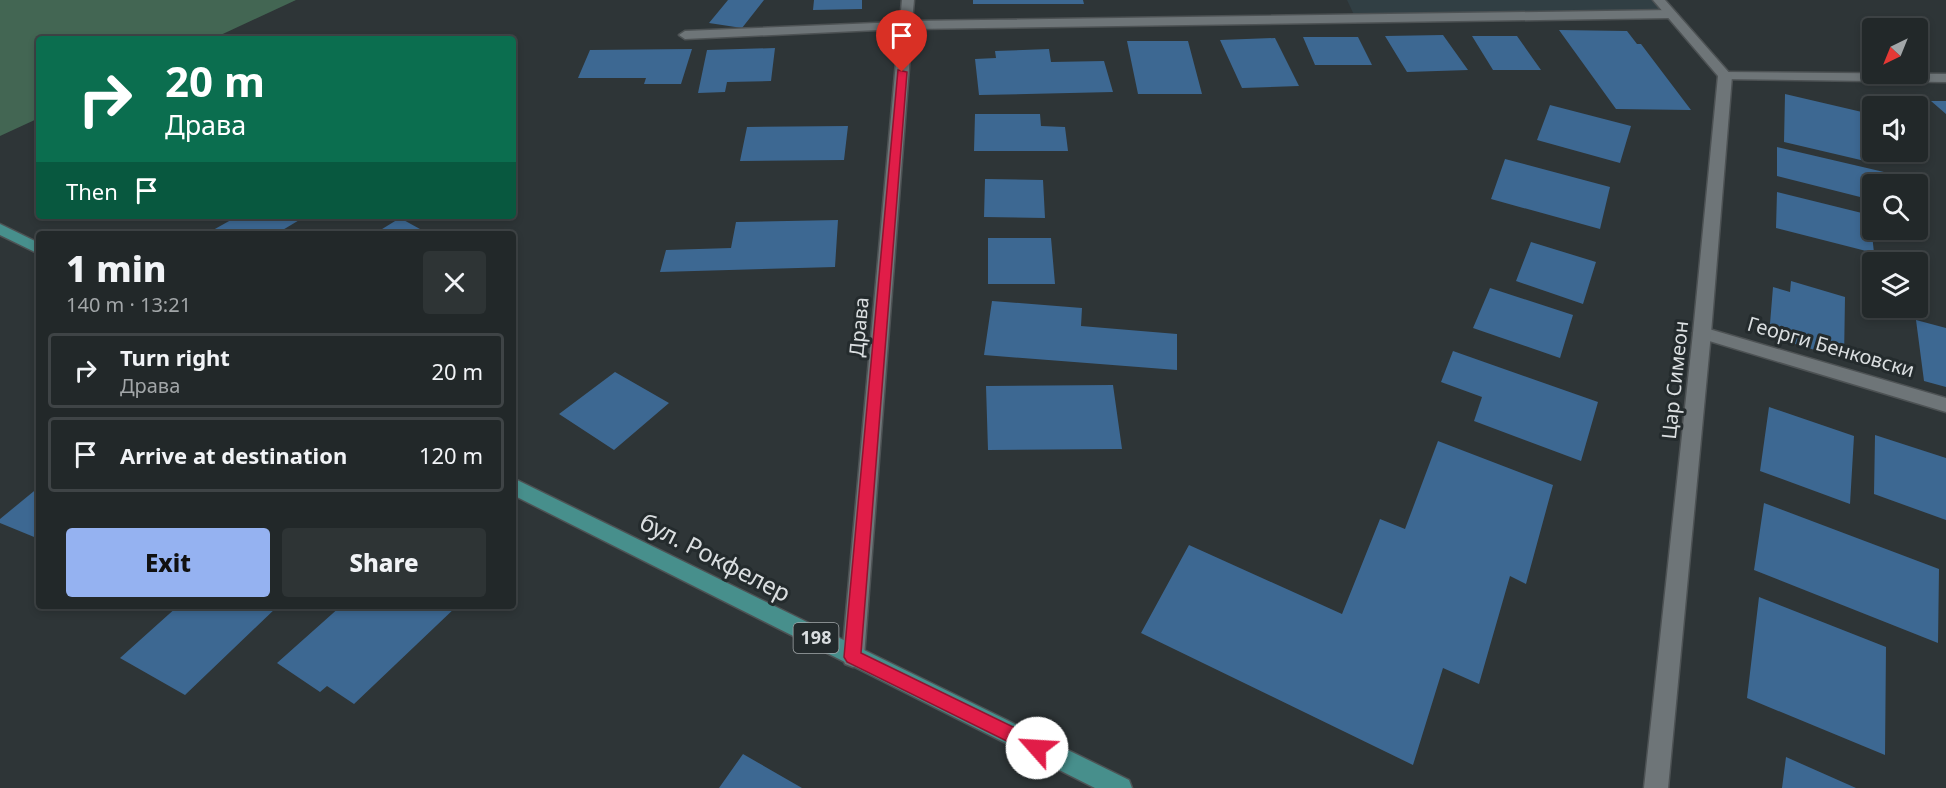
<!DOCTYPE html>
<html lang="en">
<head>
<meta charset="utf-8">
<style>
  body { margin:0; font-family:"Noto Sans",sans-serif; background:#2e3435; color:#f1f3f6; height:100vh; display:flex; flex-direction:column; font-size:22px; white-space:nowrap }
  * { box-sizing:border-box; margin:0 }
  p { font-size:20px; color:#a2a6a8 }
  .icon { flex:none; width:33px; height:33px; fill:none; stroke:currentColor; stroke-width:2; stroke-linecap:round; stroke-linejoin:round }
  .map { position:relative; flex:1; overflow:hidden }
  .side { position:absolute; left:36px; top:231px; width:480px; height:378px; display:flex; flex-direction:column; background:#222829; border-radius:6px; box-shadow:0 3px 9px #0003,0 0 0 2px #3f4446 }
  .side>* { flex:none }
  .banner { position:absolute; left:36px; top:36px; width:480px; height:183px; border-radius:6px; box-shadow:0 3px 9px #0003,0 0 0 2px #3f4446; background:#0b6e4f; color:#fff; overflow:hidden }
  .needle { width:39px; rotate:223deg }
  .fabs { position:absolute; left:1862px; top:18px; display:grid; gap:12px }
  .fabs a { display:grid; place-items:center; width:66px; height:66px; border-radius:6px; background:#222829; box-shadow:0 3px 9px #0003,0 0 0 2px #3f4446; font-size:30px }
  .pin { position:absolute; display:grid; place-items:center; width:51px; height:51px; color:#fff; margin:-62px -26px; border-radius:50% 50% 50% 0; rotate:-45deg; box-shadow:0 0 6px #0007 }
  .pin .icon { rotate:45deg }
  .me { position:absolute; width:66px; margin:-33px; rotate:296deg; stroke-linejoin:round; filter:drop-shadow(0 0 4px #0008) }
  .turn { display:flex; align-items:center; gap:21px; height:126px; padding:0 30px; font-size:27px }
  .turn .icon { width:78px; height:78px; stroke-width:2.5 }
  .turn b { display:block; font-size:42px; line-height:51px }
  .then { display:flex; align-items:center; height:57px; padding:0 30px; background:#0003; gap:12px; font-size:22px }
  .round { display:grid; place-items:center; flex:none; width:63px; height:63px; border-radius:6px; background:#2e3435 }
  .overview { display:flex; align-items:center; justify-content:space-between; height:102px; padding:0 30px }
  h1 { font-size:36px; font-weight:800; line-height:45px }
  .primary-button { display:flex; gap:12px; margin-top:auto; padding:12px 30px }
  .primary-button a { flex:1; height:69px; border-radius:6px; background:#95b2f1; color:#111; font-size:24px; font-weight:800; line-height:69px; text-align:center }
  .primary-button a+a { background:#2e3435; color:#f1f3f6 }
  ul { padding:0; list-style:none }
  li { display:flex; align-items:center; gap:18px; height:75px; margin:0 12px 9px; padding:0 18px; border:3px solid #3f4446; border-radius:6px }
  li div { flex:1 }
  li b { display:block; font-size:22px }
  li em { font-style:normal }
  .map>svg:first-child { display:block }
  .built { fill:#313f44 }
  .green { fill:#436653 }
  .building { fill:#3d6892 }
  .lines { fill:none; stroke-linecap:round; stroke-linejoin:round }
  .minor-casing { stroke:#4d5254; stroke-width:3 }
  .tertiary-casing { stroke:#4d5254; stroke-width:3 }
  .primary-casing { stroke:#4d5254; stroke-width:3 }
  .minor { fill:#6e7578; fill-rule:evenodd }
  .tertiary { fill:#6e7578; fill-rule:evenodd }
  .primary { fill:#478f8c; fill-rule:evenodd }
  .route { fill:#e11d48; stroke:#92132f; stroke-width:1.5 }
  .labels { text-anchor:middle; stroke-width:6; stroke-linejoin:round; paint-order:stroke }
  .shield { fill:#242b2d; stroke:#a3a8aa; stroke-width:1.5 }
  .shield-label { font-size:18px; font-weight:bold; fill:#dadee0 }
  .street-label { font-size:20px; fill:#dadee0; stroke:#242b2d }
  .near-street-label { font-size:24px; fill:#dadee0; stroke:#242b2d }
</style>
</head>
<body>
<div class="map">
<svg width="1946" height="788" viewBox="0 0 1946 788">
  <rect width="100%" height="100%" fill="#2e3537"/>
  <path class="built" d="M1347,0h312l12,14 -315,5z"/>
  <path class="green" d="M0,0h296l-84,39h-173v79l-39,18z"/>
  <path class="building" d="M728,0h36l-22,28 -33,-5z
    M814,0h48v9l-49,1z
    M973,0h110l1,4h-111z
    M1559,30l68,1 10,13h4l50,66 -75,-1z
    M1443,35l25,35 -61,2 -22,-36z
    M1472,36h45l24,34h-48z
    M1303,37h55l14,28h-57z
    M1275,38l24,48 -57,2 -22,-48z
    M1127,41h61l14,53h-64z
    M775,48l-4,33 -44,1 -2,10 -27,1 9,-43z
    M692,49l-11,35h-37l2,-6h-68l12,-28z
    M1049,49l2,13 53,-1 9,31 -134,3 -4,-36 21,-1 -1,-7z
    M1785,94l77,18 3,49 -81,-19z
    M1931,101h15v13z
    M1550,105l81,21 -11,37 -83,-23z
    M975,114h65l1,12 24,1 3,24h-94z
    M848,126l-4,34 -104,1 7,-34z
    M1777,147l107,25 1,12h-13v16l-95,-24z
    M1505,159l105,28 -10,42 -109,-30z
    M985,179l58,1 2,38 -61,-1z
    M1777,192l93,23 4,38 -98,-25z
    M238,216h68l-30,18h-70z
    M400,218l29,16h-55z
    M838,220l-3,47 -175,5 6,-22 65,-2 5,-26z
    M988,238h63l4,46h-67z
    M1531,242l65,20 -13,42 -67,-23z
    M1791,281l54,16 -1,62 -75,-23 4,-49 17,5z
    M1490,288l83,27 -13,43 -87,-30z
    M992,301l90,7 -1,18 96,8v36l-193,-15z
    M1916,320l30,8v59l-22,-6z
    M1453,351l145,51 -17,59 -107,-40 8,-24 -41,-15z
    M615,372l54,31 -55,47 -55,-36z
    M1113,385l9,64 -134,1 -2,-64z
    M1769,407l85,29 -4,68 -90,-33z
    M1875,435l71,23v62l-72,-26z
    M1438,441l115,44 -27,99 -16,-8 -31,108 -36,-16 -30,97 -272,-132 48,-88 153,69 38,-95 25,10z
    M39,487v52l-39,-16v-4z
    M1764,503l175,66 -1,74 -184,-73z
    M1759,597l127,50 -1,108 -138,-57z
    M178,606h100l-93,89 -65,-37z
    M341,606h116l-103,98 -27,-18 -7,6 -43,-29z
    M743,754l59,34h-83z
    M1786,757l70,31h-74z"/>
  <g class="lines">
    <g class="minor-casing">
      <path id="minor" d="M902,0h12l-2,21 759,-11 6,4 -6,4 -759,11 -48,628 -3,7 -8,3 -8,-3 -3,-7 57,-628 -214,10 -6,-4 6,-4 215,-9z
        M1725,72l221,2v8l-226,-3 -2,-3 2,-3z
        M1702,327l244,71v14l-250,-75 -3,-4 3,-4z"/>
    </g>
    <g class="tertiary-casing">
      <path id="tertiary" d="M1653,0h12l67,76 -21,257 -43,455h-24l49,-455 25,-257z"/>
    </g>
    <g class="primary-casing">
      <path id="primary" d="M0,224l39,19v11l-39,-19z
        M513,478l616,302 3,8h-37l-582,-293z"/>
    </g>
    <use href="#minor" class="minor"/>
    <use href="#tertiary" class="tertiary"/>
    <use href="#primary" class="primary"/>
  </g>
  <path class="route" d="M898,70l9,2 -46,581 183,89 2,6 -2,6 -7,2 -190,-94 -3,-5z"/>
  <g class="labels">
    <rect class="shield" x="793.5" y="623" width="45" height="30" rx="4.5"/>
    <g class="shield-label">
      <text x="816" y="644">198</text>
    </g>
    <g class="street-label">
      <text transform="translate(859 327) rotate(-85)" y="7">Драва</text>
      <text transform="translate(1831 347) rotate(16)" y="7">Георги Бенковски</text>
      <text transform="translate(1675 380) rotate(-84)" y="7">Цар Симеон</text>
    </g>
    <g class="near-street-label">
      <text transform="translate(715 558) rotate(27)" y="8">бул. Рокфелер</text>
    </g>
  </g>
</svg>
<div class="fabs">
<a><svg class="needle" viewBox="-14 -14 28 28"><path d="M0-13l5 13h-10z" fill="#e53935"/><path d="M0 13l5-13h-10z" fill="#a2a6a8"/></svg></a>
<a><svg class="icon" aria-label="sound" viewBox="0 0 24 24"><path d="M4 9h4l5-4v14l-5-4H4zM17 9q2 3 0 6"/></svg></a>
<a><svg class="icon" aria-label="search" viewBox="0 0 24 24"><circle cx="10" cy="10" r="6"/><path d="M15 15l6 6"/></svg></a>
<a><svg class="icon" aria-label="layers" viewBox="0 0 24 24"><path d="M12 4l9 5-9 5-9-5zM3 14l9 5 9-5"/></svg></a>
</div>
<div class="pin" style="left:902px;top:72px;background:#d93025"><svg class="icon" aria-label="arrive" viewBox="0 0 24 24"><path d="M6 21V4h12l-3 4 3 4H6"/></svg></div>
<svg class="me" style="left:1037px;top:748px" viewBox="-20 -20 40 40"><circle r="19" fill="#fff"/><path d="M0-13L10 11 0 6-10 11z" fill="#e11d48"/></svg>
<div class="banner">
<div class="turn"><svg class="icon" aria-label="right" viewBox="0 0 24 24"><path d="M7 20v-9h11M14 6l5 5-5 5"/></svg><div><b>20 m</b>Драва</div></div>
<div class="then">Then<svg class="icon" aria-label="arrive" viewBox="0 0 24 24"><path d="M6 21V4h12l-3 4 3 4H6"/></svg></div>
</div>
<section class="side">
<div class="overview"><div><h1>1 min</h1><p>140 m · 13:21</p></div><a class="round"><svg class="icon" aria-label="close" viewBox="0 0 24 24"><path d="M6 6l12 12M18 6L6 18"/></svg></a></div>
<ul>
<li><svg class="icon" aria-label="right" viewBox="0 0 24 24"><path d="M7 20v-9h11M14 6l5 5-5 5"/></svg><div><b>Turn right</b><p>Драва</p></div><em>20 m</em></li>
<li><svg class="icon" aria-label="arrive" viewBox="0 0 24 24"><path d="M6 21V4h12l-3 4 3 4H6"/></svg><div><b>Arrive at destination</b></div><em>120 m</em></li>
</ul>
<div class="primary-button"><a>Exit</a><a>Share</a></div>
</section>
</div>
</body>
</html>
